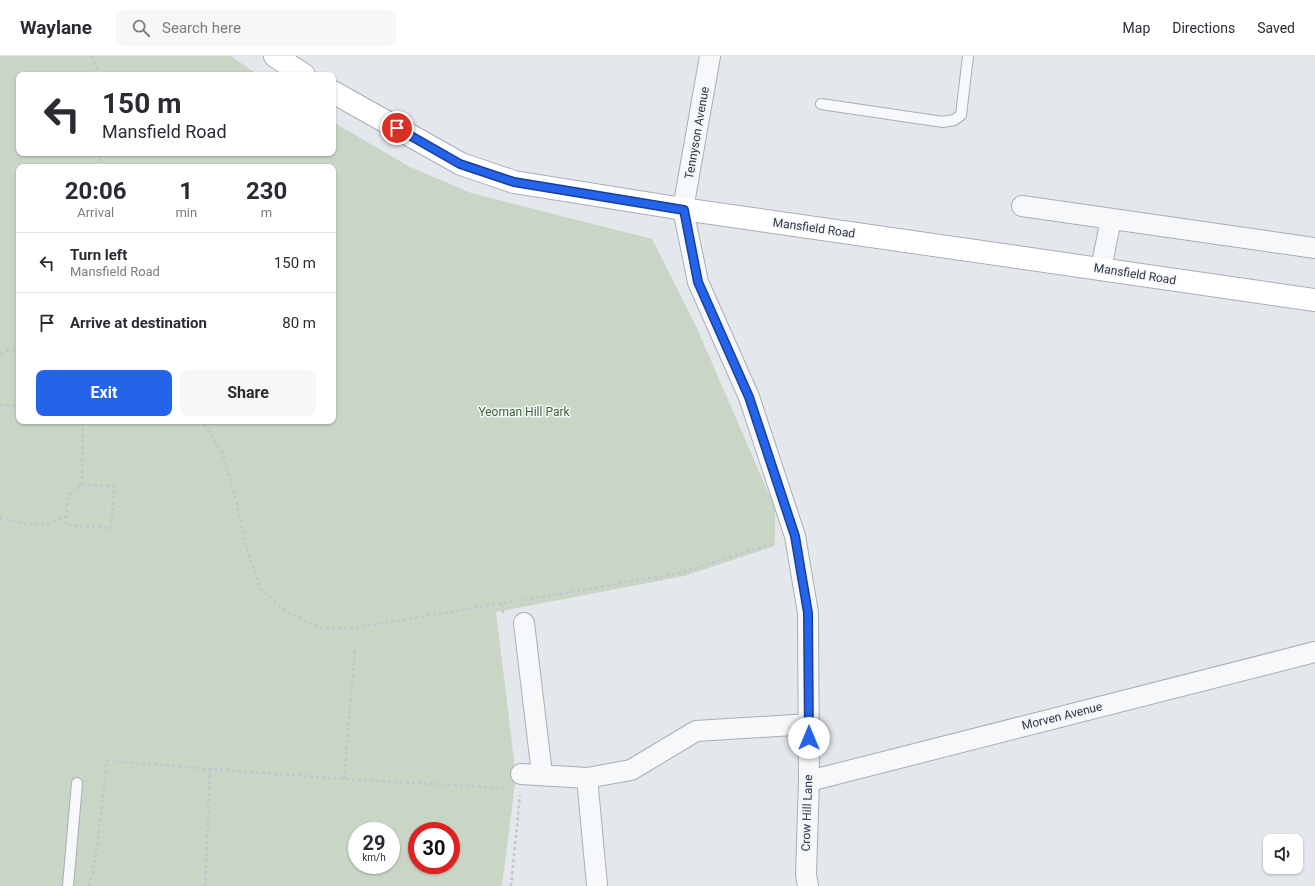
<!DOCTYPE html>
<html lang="en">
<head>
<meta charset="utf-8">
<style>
  body { margin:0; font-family:Roboto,sans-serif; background:#f7f7f7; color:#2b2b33; height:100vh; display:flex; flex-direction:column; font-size:15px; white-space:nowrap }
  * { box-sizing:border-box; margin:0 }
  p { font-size:13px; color:#7c7c81 }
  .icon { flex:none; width:22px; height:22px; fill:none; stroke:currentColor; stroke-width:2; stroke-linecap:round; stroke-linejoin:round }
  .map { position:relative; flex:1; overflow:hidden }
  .drawer { position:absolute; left:16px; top:108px; width:320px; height:260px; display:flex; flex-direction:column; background:#fff; border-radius:8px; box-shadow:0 1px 3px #0004 }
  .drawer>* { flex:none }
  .top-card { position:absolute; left:16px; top:16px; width:320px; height:84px; border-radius:8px; box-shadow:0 1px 3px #0004; background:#fff; color:#2b2b33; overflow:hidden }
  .buttons { position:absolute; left:1263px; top:778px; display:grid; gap:8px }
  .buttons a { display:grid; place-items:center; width:40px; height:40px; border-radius:8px; background:#fff; box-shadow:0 1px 3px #0004; font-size:20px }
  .speed { position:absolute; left:348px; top:766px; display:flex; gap:8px; font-size:20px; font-weight:700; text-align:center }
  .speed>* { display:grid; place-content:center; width:52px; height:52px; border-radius:50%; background:#fff; box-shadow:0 1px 3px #0004; line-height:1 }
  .speed small { font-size:10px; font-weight:400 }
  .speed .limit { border:6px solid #d22; background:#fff; color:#111 }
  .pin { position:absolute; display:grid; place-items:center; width:34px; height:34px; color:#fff; margin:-17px; border:2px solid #fff; border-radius:50%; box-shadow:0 1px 4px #0007 }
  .me { position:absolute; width:44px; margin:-22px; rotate:0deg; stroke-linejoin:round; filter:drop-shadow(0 0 3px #0008) }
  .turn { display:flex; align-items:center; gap:14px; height:84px; padding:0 20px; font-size:18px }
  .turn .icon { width:52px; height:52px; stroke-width:2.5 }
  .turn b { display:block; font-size:28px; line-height:34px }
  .eta { display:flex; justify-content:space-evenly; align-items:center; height:68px; text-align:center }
  .eta b { font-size:24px; font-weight:700; line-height:28px }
  .cta { display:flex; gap:8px; margin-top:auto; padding:8px 20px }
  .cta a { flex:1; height:46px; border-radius:8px; background:#2563eb; color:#fff; font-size:16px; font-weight:700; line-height:46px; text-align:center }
  .cta a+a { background:#f7f7f7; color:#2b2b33 }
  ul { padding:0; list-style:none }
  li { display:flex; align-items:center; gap:12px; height:60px; padding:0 20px; border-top:1px solid #e1e1e2 }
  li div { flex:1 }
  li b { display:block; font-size:15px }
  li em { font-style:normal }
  header { display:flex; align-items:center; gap:24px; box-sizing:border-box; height:56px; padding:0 20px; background:#fff; border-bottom:1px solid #e1e1e2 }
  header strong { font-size:19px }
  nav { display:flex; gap:22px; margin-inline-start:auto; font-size:14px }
  .search { width:280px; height:36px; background:#f7f7f7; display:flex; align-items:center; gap:10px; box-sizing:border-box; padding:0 14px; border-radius:8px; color:#7c7c81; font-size:15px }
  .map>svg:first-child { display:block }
  .green { fill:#c9d6c5; fill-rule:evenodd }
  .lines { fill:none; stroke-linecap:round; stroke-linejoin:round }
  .service-casing { stroke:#a9aeb7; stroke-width:12 }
  .minor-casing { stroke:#a9aeb7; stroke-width:22 }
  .secondary-casing { stroke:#a9aeb7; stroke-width:24 }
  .path { stroke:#c2c5cb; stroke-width:2.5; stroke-dasharray:3 3; stroke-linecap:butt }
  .service { stroke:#f7f8fa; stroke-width:10 }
  .minor { stroke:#f7f8fa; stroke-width:20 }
  .secondary { stroke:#fff; stroke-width:22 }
  .route-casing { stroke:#184099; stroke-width:10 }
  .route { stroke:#2563eb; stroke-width:7 }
  .labels { text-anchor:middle; stroke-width:3; stroke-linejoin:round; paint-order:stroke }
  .street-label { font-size:12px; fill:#2b3445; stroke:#f4f6f9 }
  .park-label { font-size:12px; fill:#3f6138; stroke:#f4f6f9 }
</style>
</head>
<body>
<header>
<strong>Waylane</strong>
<div class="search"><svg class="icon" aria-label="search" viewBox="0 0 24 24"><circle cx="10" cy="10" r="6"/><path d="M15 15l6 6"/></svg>Search here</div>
<nav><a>Map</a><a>Directions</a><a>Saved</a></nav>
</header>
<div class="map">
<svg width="1315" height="830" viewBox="0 0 1315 830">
  <rect width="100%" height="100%" fill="#e4e7ec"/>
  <path class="green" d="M0,0h231l27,19h-239v78h314v-31l77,45 61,26 181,46 44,87 79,182v38l-91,30 -188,36 20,164 -14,110h-502zM19,111h314v254h-314zM357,775h34v34h-34zM417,775h34v34h-34z"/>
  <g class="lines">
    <g class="service-casing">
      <path id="service" d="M821,48l122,18 11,-2 7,-5 7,-59
        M68,830l9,-103"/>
    </g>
    <g class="minor-casing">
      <path id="minor" d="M710,0l-27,153 15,73 51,115 46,139 13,77 1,168 -3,93 2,12
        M1022,150l293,42
        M1101,213l10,-50
        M524,567l18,151
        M521,718l66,4 44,-8 65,-39 113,-7
        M587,722l10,107
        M809,725l506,-129"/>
    </g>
    <g class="secondary-casing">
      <path id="secondary" d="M275,0l29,19
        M333,36l128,72 53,18 169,27 632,91"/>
    </g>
    <path class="path" d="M91,0l9,19
      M99,111l2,-14
      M0,297l19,-6
      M0,349l19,1
      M200,365l9,11 14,22 13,47 11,49 14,39 27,24 32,15h33l162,-27
      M82,429l32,1 -3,42 -45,-3 2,-30z
      M82,429l1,-64
      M0,462c31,7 36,11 66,-1
      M524,544l156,-27 94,-30
      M502,548l1,11
      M344,723l11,-131
      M89,830l7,-29 11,-96 237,18 159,9
      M205,830l5,-117
      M511,830l9,-91"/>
    <use href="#service" class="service"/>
    <use href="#minor" class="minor"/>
    <use href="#secondary" class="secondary"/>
  </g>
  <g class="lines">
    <g class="route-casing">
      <path id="route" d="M397,72l63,36 54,18 170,28 14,72 51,115 46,139 13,77 1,125"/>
    </g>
    <use href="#route" class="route"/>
  </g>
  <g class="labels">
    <g class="street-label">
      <text transform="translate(697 77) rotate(-80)" y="4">Tennyson Avenue</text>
      <text transform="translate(814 172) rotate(8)" y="4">Mansfield Road</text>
      <text transform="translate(1135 218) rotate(9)" y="4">Mansfield Road</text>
      <text transform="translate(1062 660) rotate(-14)" y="4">Morven Avenue</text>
      <text transform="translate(807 757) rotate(-88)" y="4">Crow Hill Lane</text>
    </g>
    <g class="park-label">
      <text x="524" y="360">Yeoman Hill Park</text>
    </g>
  </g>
</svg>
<div class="buttons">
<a><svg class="icon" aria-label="sound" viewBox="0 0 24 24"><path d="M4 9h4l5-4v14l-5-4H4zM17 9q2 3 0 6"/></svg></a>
</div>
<div class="speed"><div>29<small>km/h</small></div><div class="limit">30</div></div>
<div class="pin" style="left:397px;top:72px;background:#d93025"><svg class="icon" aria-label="arrive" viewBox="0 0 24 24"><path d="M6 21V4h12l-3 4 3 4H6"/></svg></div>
<svg class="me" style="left:809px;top:682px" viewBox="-20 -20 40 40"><circle r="19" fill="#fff"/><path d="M0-13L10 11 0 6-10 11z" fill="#2563eb"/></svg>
<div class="top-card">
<div class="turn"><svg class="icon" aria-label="left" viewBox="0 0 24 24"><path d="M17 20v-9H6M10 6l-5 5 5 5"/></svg><div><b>150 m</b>Mansfield Road</div></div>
</div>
<section class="drawer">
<div class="eta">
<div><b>20:06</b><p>Arrival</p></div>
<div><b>1</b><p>min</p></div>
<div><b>230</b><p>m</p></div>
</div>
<ul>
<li><svg class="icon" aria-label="left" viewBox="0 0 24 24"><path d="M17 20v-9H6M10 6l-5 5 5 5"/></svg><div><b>Turn left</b><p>Mansfield Road</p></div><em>150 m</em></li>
<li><svg class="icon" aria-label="arrive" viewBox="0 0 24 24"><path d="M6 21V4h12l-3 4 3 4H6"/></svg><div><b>Arrive at destination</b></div><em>80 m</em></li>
</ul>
<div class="cta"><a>Exit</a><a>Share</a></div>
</section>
</div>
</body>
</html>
